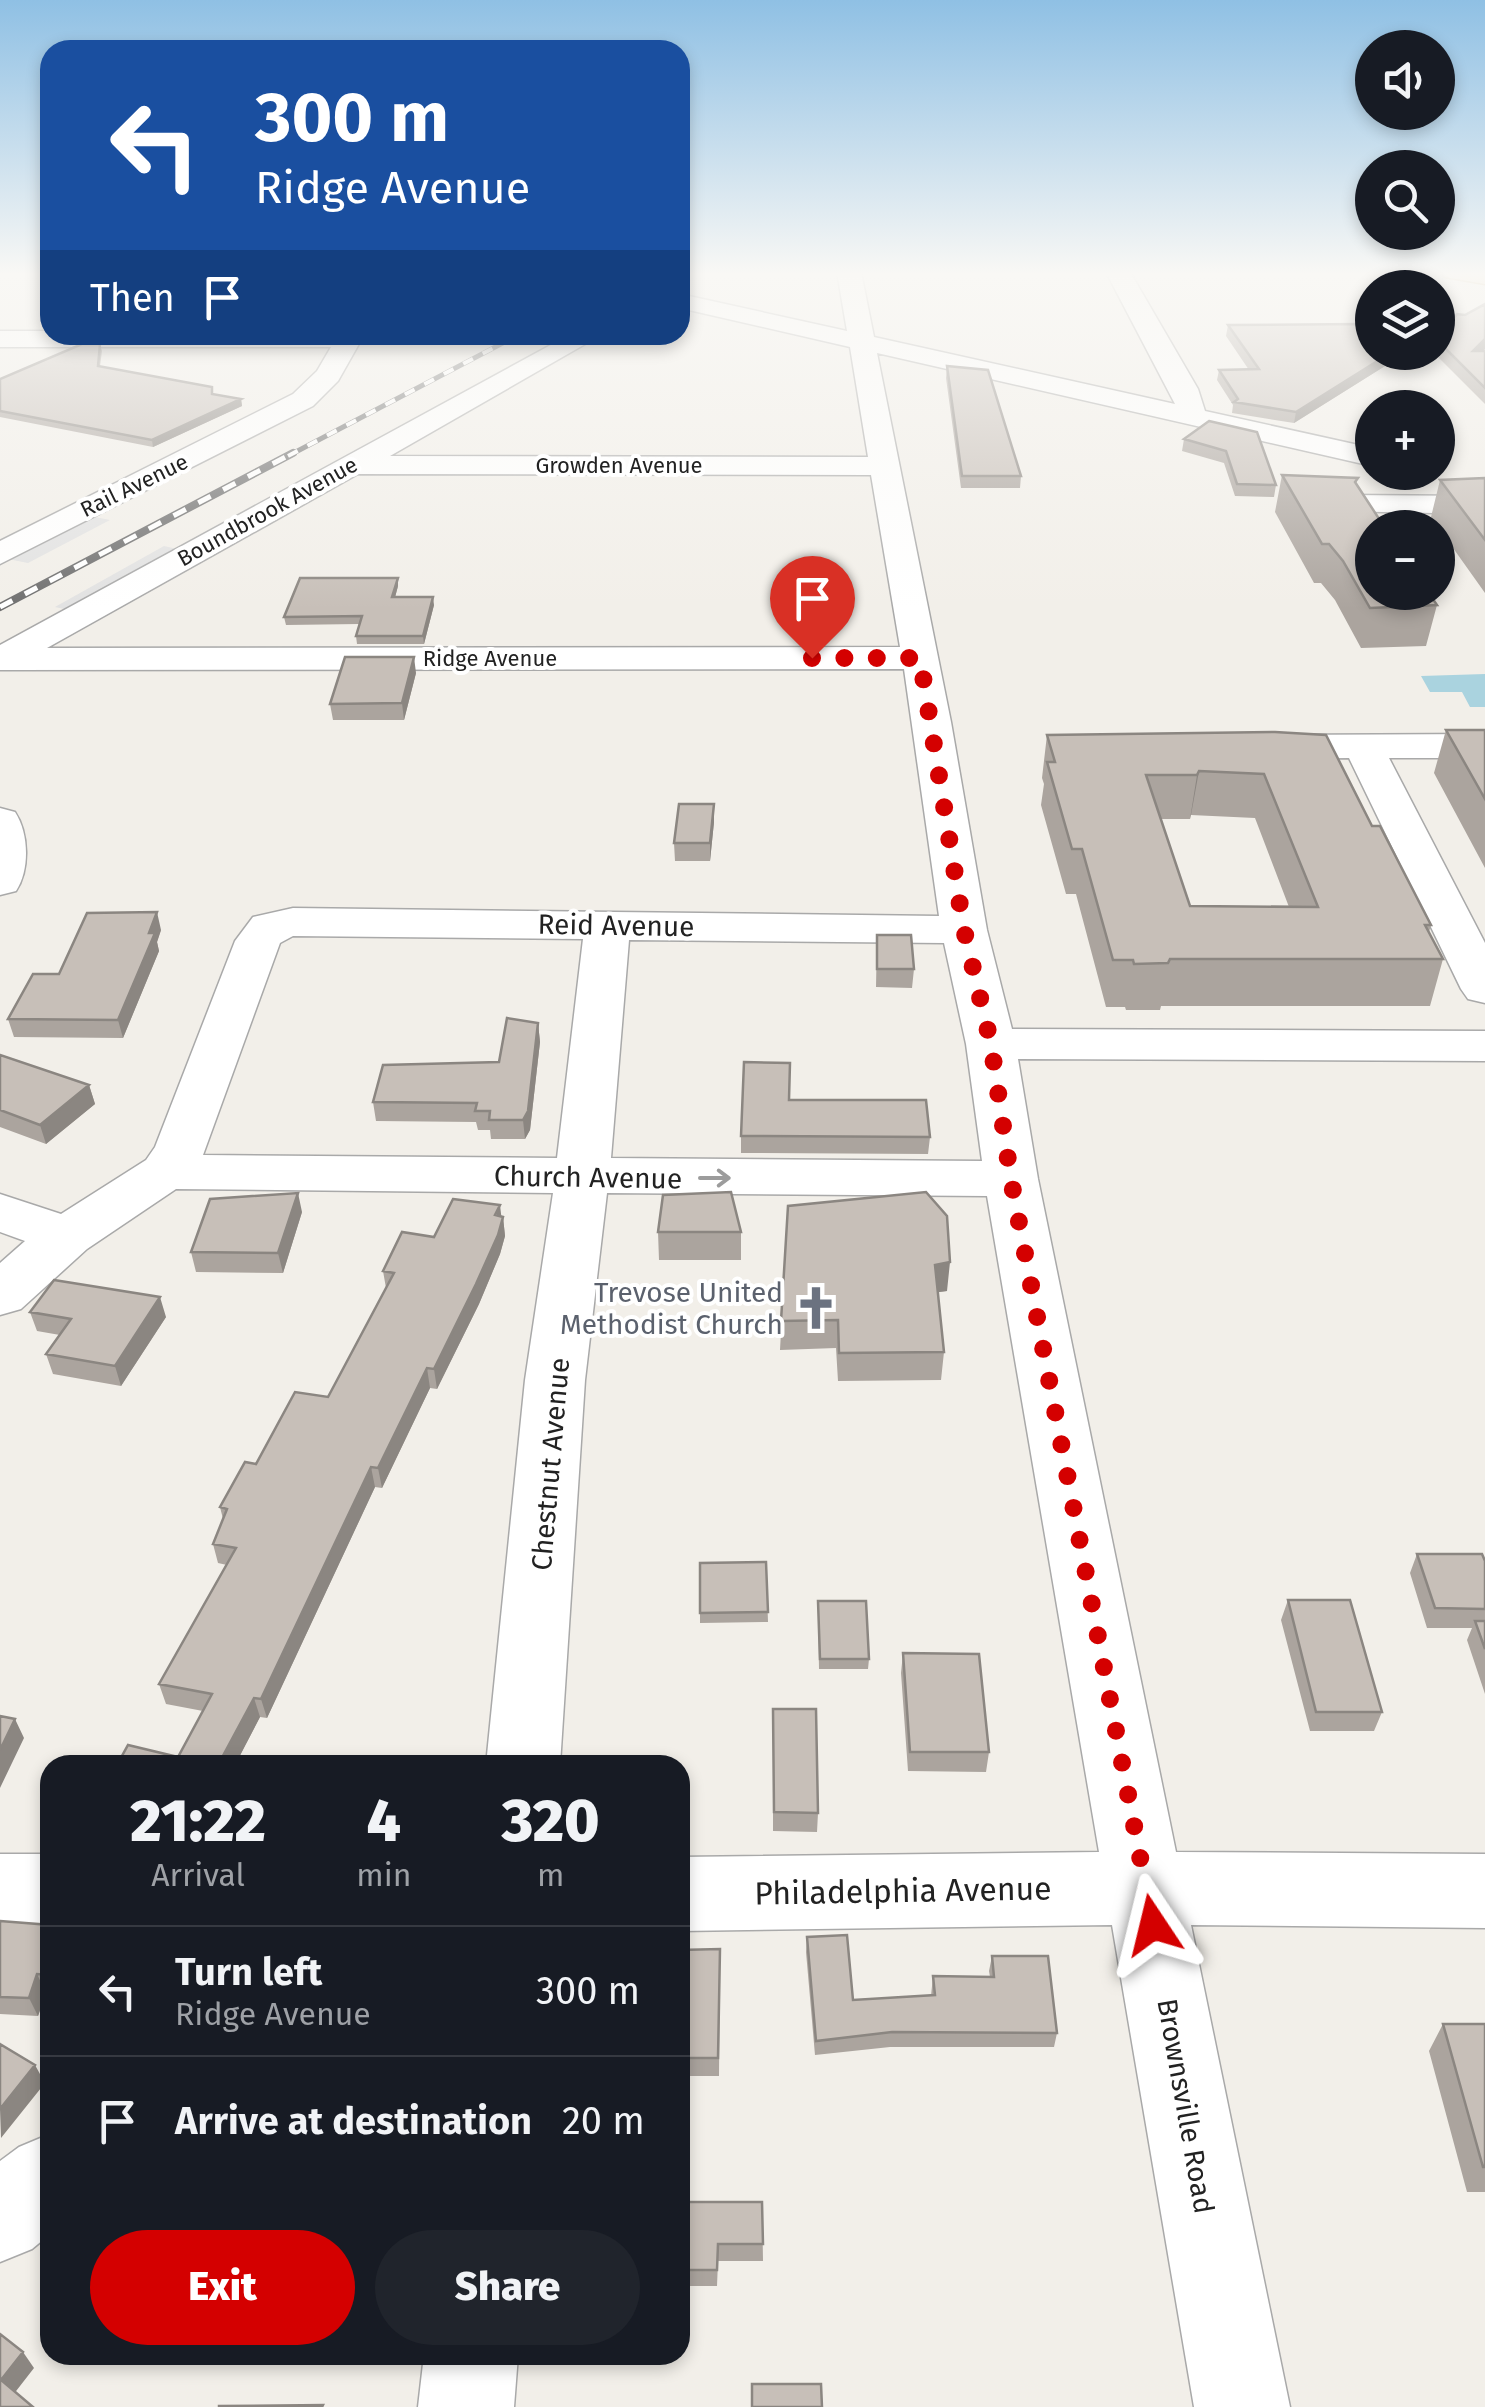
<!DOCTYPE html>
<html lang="en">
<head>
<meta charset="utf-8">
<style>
  body { margin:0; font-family:"Fira Sans",sans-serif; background:#20242c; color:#f1f3f6; height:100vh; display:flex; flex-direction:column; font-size:38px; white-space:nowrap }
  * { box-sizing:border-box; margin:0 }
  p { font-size:32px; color:#9ea1a6 }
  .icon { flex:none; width:55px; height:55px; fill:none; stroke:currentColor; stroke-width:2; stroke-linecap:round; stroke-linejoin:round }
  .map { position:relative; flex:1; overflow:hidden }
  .panel { position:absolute; left:40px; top:1755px; width:650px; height:610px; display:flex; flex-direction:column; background:#171b24; border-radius:30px; box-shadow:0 5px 15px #0003 }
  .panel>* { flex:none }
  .hud { position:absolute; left:40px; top:40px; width:650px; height:305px; border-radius:30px; box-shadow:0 5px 15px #0003; background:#1a4fa0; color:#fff; overflow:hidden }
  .tools { position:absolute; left:1355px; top:30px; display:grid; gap:20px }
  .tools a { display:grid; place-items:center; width:100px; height:100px; border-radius:50%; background:#171b24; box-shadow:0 5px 15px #0003; font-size:50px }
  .pin { position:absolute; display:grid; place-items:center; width:85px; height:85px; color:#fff; margin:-102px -42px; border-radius:50% 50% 50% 0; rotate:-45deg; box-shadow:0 0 10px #0007 }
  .pin .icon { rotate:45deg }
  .me { position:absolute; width:110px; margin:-55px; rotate:350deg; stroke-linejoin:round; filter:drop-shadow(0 0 8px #0008) }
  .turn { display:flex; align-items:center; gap:35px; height:210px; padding:0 50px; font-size:45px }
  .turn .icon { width:130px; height:130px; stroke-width:2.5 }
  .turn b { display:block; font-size:70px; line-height:85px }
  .then { display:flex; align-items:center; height:95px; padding:0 50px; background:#0003; gap:20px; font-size:38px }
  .eta { display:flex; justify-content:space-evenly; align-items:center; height:170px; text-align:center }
  .eta b { font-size:60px; font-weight:800; line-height:70px }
  .button { display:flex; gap:20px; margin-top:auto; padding:20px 50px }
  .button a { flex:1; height:115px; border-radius:60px; background:#d40000; color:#fff; font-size:40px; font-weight:800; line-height:115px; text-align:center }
  .button a+a { background:#20242c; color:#f1f3f6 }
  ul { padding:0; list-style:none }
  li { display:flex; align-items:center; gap:30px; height:130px; padding:0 50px; border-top:2px solid #363941 }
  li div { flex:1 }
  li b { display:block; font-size:38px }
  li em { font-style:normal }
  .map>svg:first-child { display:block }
  .parking { fill:#e2e2e2 }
  .water { fill:#aad3df }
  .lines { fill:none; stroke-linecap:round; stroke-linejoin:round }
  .minor-casing { stroke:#a9a9a9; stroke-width:3 }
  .major-casing { stroke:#a06b00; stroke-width:3 }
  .minor { fill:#fff; fill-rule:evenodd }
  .major { fill:#fcd6a4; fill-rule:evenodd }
  .rail-far1-casing { stroke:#707070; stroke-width:5 }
  .rail-casing { stroke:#707070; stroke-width:8 }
  .rail-far1 { stroke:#fff; stroke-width:4; stroke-dasharray:11; stroke-linecap:butt }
  .rail { stroke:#fff; stroke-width:5; stroke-dasharray:14; stroke-linecap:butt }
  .wall { fill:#aba49e; fill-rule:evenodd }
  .shaded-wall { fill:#8b8681 }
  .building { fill:#c7bfb8; stroke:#8b8681; stroke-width:2.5; fill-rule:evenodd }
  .oneway { stroke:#9c9c9c }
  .route { stroke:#d40000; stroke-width:18; stroke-dasharray:0 32.4 }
  .labels { text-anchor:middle; stroke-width:8; stroke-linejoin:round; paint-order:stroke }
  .far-street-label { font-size:22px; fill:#222; stroke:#fff }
  .street-label { font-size:28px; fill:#222; stroke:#fff }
  .worship-label { font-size:28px; fill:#5b616d; stroke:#fff; text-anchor:end }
  .near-street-label { font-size:32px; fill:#222; stroke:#fff }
</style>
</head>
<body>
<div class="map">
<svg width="1485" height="2407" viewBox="0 0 1485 2407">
  <rect width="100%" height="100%" fill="#f2efe9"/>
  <path class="parking" d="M90,516l20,4 -82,43 -20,-4z
    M164,546l17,4 -108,61 -18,-4z"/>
  <path class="water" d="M1485,674v33h-15l-8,-15h-32l-9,-16z"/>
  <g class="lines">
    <g class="minor-casing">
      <path id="minor" d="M837,272h24l13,65 301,67 -69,-132h24l68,117 7,22 167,37v18l-495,-113 74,369 36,208 25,99 473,2v30l-467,-2 20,120 138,673 309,2v74l-294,-3 99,482h-96l-82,-482 -432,6v-74l419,-5 -112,-656 -380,-3 -22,187 -25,385h-74l39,-385 28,-187 -377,-4 -89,60 -66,60 -21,6v-52l25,-22 -25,-9v-38l61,20 85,-54 9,-13 80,-206 18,-24 40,-9 646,8 -35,-247 -904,1v-25l569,-310h32l-211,121 478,1 -18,-110 -170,-39v-14l167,37zM358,474l513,1 29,172 -853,1zM293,936l290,3 -26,219 -354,-3 77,-212zM629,940l315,3 22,101 16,117 -371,-3z
        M0,331h50v4h314l-26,46 -25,25 -313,158v-23l293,-147 24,-23 14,-24h-331z
        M1343,495l142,1v18l-153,-3 -5,-7 5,-7z
        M1485,734v24h-96l96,185v60l-17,-4 -7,-10 -112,-231 -91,1 -14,-4 -6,-8 6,-8 14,-4z
        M0,808l15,4c14,21 15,58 1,79l-16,4z
        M0,1854h50v74h-50z
        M50,2134v100l-18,15 -32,13v-101l19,-14z
        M424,2355h94l-4,52h-96z"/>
    </g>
    <g class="major-casing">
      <path id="major" d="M1441,272h44v12l-40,-7z"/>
    </g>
    <use href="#minor" class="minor"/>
    <use href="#major" class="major"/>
    <g class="rail-far1-casing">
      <path id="rail-far1" d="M288,456l230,-121"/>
    </g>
    <g class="rail-casing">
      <path id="rail" d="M0,607l293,-154"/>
    </g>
    <use href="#rail-far1" class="rail-far1"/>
    <use href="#rail" class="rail"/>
  </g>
  <path class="wall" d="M1485,304v45l-2,2h2v53l-50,-50 3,-2v-11l27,-26z
    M1228,325l157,41 -91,57 -62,-10 1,-8 -16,-25 2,-10h30l-23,-34z
    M100,344l2,7 -2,15 113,28 28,5 1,7 -89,41 -153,-30v-38z
    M947,366l74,110 -1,12h-59l-15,-110z
    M1209,421l67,64 -2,12 -39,-1 -11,-33 -42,-12 2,-12z
    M1282,475l76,3 -2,6 81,121 -11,41 -65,2 -26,-48 -14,-17h-7l-39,-71z
    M1485,478v115l-54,-76 9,-37z
    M398,586l-3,11 39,8 -10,39h-67l-1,-8 3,-12 -73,1 -2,-8z
    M416,673l-12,47h-71l-3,-16z
    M1446,730h39v138l-51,-95z
    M1275,732l97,94 59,99 -2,7 14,27 -13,47h-269l-1,4h-34l-1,-3h-19l-30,-113h-10l-25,-89 3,-21 -2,-6 5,-43zM1191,815l64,3 34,89 -99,-1 -29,-87h29z
    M714,804v18l-4,39h-35l-1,-18z
    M161,930l-4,12 2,9 -36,87 -109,-1 -6,-18 51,-45z
    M877,935l37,34 -2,19 -36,-1z
    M538,1023l2,19 -10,88 -5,9h-34l-1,-9h-12l-2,-8 -100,-1 -3,-19 126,-40z
    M0,1055l89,30 6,19 -49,40 -46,-17z
    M789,1100l141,37 -2,17 -187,-1v-17z
    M788,1206l159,85 -9,1 6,60 -3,28 -103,1 -2,-33 -56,2z
    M302,1212l-19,61 -87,-1 -5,-20z
    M501,1216l2,1 2,19 -5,18 -21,50 -42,85 -7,-1 -48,100 -7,-1 -108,231 -7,-1 -25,48h-118l61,-8 25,-46 -37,-7 -7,-20 68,-119 -9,-2 -5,-19 10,-25 -3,-12 36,-43 72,-67 58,-109 -3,-17 51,-34z
    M658,1232h83v28h-82z
    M30,1312l136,5 -45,69 -68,-12 -7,-20 14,-19 -23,-4z
    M1417,1554l68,7v133l-18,-54 5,-12h-45l-17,-55z
    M766,1562l2,60 -68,1v-60z
    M1288,1600l94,112 -8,19h-64l-29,-111z
    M818,1611l51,48 -1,10h-49z
    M903,1653l86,99 -3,20 -78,-1 -7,-98z
    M773,1709l45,104 -1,19 -44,-1z
    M0,1921l50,4v68h-4l-8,23 -38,-2z
    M807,1937l46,63 78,-4 2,-20 57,1 -1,-6 3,-15 65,77 -3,14h-164l-75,8 -9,-103z
    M720,1949l-1,127h-39v-126z
    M1443,2024h42v168h-18l-38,-141z
    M680,2202h82l1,59h-45l-1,25h-37z"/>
  <path class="shaded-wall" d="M1485,339v10l-15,15 3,-13z
    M1387,355l-2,11 -91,57 2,-11z
    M241,399l1,7 -89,41 -1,-7z
    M398,578v8l-5,19 -1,-8z
    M433,597l1,8 -10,39 -1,-8z
    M414,657l2,16 -12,47 -2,-17z
    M1199,771l-8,44 -1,4 7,-44z
    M714,804v18l-4,39v-18z
    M157,912l4,18 -4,12 2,9 -36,87 -5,-18z
    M538,1023l2,19 -10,88 -5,9 -2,-19z
    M89,1085l6,19 -49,40 -6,-19z
    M298,1193l4,19 -19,61 -5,-20z
    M500,1205l2,17 1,-5 2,19 -5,18 -21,50 -42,85 -3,-20z
    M950,1262l-3,29 -15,2 3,-28z
    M160,1297l6,20 -45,69 -6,-20z
    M427,1368l3,20 -48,100 -4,-20z
    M371,1467l4,20 -108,231 -6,-19z
    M254,1698l6,19 -25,48h-17z
    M15,1719l9,19 -24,50v-38z
    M37,1974l9,19 -8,23 -9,-18z
    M35,2065l10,18 -44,55 -1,-29z
    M23,2352l11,16 -21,27 -12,-15z"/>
  <path class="building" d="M1485,304v35l-12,12h12v37l-47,-47 19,-27 8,1z
    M1359,324l13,15v13h13l2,3 -91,57 -62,-10 4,-3 -19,-29 40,-1 -31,-44z
    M82,344h18l-2,22 114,21v7l29,5 -89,41 -152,-29v-32z
    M947,366l41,4 33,106h-59z
    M1209,421l48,11 19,53 -39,-1 -11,-33 -42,-12z
    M1282,475l76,3 -3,4 30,46h-13v64h56l9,13 -67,3 -27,-47 -14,-17h-7z
    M1485,478v62l-45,-60z
    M300,578h98l-6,19h41l-10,39h-67l6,-20 -78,1z
    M345,657h69l-12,46 -72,1z
    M1446,730h39v69z
    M1275,732l51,3 46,91h8l51,99h-6l18,34h-273l-2,4 -34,1 -1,-4h-20l-31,-111h-10l-25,-87h8l-8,-27zM1199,771l65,3 54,133 -128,-1 -44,-131h51z
    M679,804h35l-4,39h-36z
    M157,912l-8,21h6l-37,87 -110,-1 25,-45h26l28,-61z
    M877,935h34l3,34h-37z
    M507,1018l31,5 -10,88 -5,9h-34l1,-9h-15l2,-8 -104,-1 10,-37 116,-3z
    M0,1055l89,30 -49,40 -40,-15z
    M744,1062l46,1 -1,37h137l4,37 -189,-1z
    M731,1192l10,40h-83l5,-37z
    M926,1192l21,24 3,46 -15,3 9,87 -105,1 -1,-33 -57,1 7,-115z
    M298,1193l-20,60 -87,-1 19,-53z
    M453,1199l47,6 -5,10 8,2 -5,18 -22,49 -42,85 -7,-1 -49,100 -7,-1 -110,232 -7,-1 -36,67h-101l11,-20 50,12 34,-63 -53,-10 77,-136 -23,-4 14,-35 -7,-2 25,-45 11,2 39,-72 33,5 66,-124 -11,-2 19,-39 32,5z
    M54,1280l106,17 -45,69 -69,-12 25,-35 -41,-7z
    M1417,1554h65l3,7v48l-50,-1z
    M766,1562l2,50 -68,1v-50z
    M1288,1600h62l32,112h-66z
    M818,1601h48l3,58h-49z
    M1475,1621h10v28z
    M903,1653l76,1 10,98h-79z
    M773,1709h43l2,104 -44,-1z
    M0,1716l15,3 -15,31z
    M0,1921l50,4v50l-13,-1 -8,24 -29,-1z
    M847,1935l6,65 82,-5 -2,-19 61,1 -2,-21h56l9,77 -165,-1 -76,9 -9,-104z
    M720,1949l-2,109h-38v-108z
    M1443,2024h42v143h-2z
    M0,2044l35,21 -35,44z
    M680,2202h82l1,42h-45l-1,26h-37z
    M0,2334l23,18 -22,28 32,27h-33z
    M752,2384h69l1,23h-70z
    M323,2405l-1,2h-103v-1z"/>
  <defs><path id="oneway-shaft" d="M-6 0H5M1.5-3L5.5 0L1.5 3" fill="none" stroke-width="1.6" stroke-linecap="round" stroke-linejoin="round" transform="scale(2.5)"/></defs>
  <use class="oneway" href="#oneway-shaft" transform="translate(715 1178)"/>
  <linearGradient id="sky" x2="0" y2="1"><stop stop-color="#8fc0e4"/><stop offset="0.45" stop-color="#f9f8f5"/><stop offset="1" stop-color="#f9f8f5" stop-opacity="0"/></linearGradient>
  <rect width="1485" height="609" fill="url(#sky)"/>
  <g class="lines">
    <path class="route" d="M812,658h108l44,272 27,114 20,136 142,745"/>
  </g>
  <defs>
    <g id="church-bare" transform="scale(3.45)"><path d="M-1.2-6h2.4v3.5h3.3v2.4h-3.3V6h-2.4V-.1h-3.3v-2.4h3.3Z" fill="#6b7280" stroke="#fff" stroke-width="2.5" paint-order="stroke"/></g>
  </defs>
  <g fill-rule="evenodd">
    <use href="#church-bare" x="816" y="1308"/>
  </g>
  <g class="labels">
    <g class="far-street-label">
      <text x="619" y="473">Growden Avenue</text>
      <text transform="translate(134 485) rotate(-26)" y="8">Rail Avenue</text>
      <text transform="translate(267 511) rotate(-29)" y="8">Boundbrook Avenue</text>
      <text x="490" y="666">Ridge Avenue</text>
    </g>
    <g class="street-label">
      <text transform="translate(616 925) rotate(1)" y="10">Reid Avenue</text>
      <text transform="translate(588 1177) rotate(1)" y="10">Church Avenue</text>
      <text transform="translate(550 1464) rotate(-85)" y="10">Chestnut Avenue</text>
      <text transform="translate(1186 2106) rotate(80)" y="10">Brownsville Road</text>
    </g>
    <g class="worship-label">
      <text x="783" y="1302">Trevose United<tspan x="783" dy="32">Methodist Church</tspan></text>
    </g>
    <g class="near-street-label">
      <text transform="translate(903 1891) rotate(-1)" y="11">Philadelphia Avenue</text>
    </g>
  </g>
</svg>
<div class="tools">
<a><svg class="icon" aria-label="sound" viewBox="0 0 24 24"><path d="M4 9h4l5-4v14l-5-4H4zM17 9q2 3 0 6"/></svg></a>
<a><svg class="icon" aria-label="search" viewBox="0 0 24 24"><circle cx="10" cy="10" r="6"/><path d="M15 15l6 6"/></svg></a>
<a><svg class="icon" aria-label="layers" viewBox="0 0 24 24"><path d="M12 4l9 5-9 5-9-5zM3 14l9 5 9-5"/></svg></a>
<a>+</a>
<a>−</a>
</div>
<div class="pin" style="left:812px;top:658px;background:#d93025"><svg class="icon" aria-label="arrive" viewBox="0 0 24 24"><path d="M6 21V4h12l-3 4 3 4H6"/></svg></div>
<svg class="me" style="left:1153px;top:1925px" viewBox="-20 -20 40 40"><path d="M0-17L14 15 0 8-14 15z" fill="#d40000" stroke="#fff" stroke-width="4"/></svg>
<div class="hud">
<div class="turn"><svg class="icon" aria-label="left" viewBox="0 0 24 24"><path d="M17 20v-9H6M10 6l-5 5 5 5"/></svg><div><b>300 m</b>Ridge Avenue</div></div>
<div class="then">Then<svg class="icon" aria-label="arrive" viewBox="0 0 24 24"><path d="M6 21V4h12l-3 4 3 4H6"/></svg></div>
</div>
<section class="panel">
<div class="eta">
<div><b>21:22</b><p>Arrival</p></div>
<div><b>4</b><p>min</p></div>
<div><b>320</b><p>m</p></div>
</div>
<ul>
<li><svg class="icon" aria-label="left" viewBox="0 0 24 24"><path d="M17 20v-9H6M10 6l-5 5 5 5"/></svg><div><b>Turn left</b><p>Ridge Avenue</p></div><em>300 m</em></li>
<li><svg class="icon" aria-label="arrive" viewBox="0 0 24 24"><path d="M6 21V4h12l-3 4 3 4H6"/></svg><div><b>Arrive at destination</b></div><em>20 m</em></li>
</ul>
<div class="button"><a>Exit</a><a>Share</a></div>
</section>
</div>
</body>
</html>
